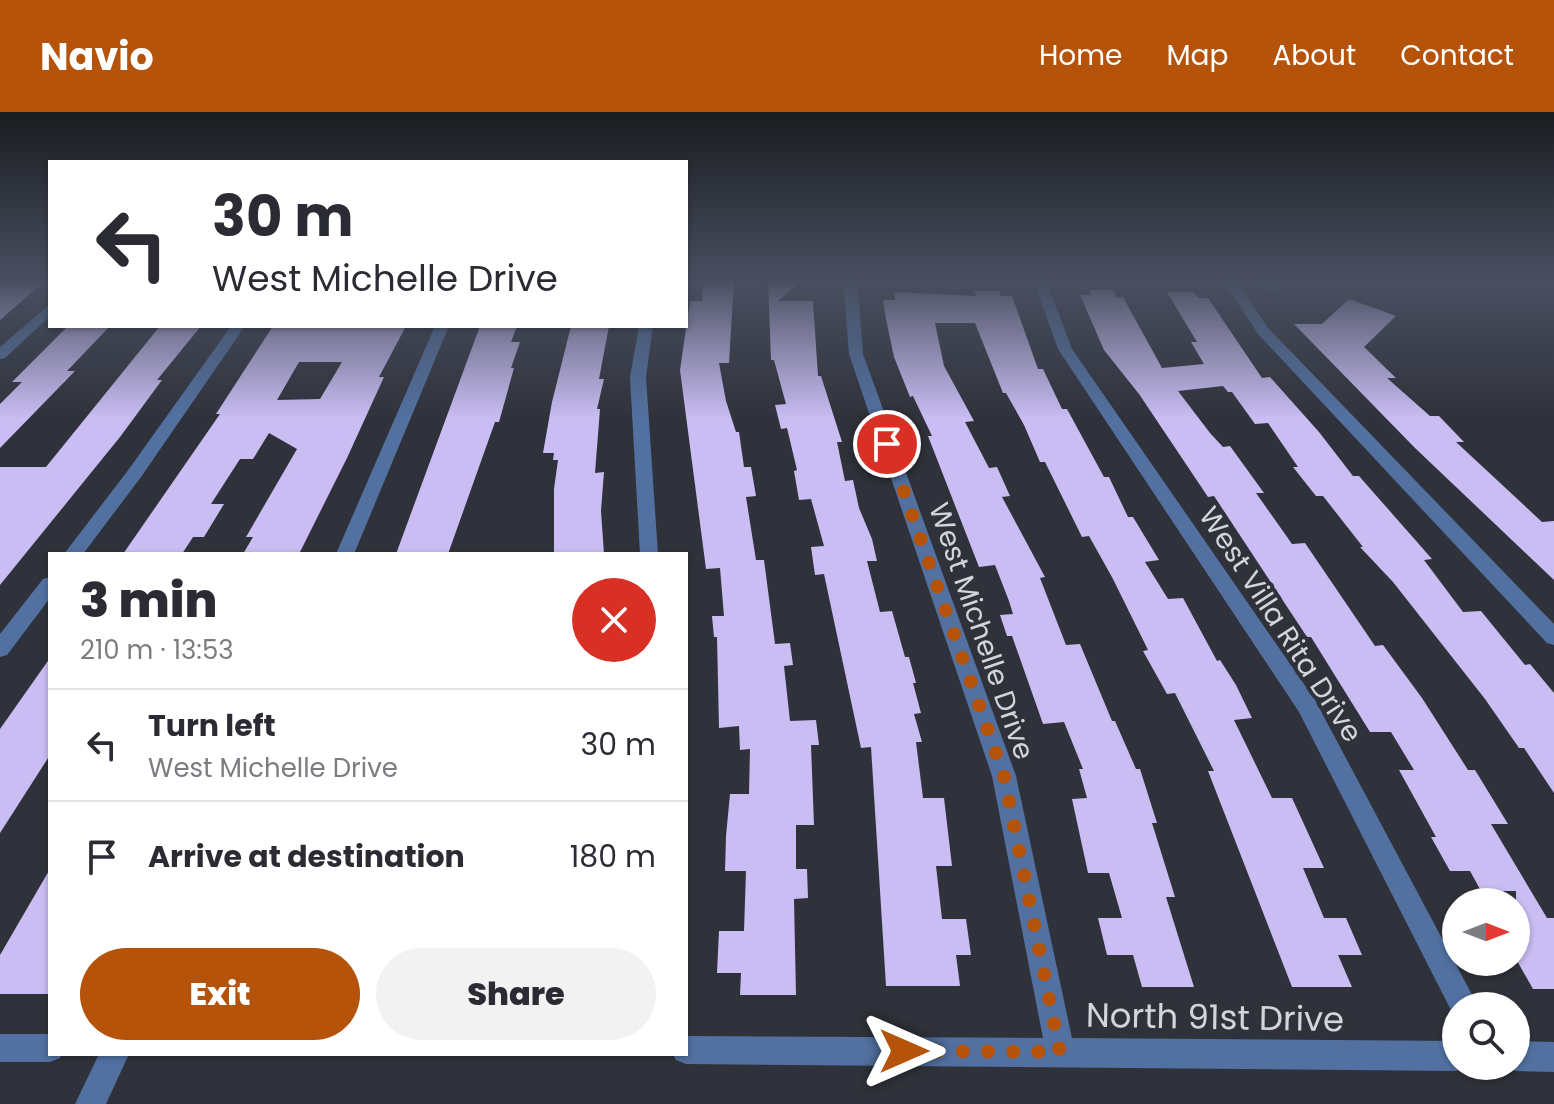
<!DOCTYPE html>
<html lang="en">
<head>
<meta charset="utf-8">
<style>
  body { margin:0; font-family:Poppins,sans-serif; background:#f2f2f3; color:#2b2b33; height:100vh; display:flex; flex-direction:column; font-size:30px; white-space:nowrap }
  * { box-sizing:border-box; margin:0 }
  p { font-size:26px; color:#7c7c81 }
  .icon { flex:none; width:44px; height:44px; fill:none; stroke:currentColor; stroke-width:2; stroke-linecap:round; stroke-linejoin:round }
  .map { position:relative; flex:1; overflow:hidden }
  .sheet { position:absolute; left:48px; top:440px; width:640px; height:504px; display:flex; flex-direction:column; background:#fff; border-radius:0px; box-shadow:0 2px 6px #0004 }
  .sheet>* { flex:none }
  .hud { position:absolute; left:48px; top:48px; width:640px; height:168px; border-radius:0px; box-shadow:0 2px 6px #0004; background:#fff; color:#2b2b33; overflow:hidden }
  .needle { width:52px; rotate:90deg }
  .buttons { position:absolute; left:1442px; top:776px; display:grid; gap:16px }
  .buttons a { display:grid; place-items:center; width:88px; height:88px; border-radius:50%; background:#fff; box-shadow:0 2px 6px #0004; font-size:40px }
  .pin { position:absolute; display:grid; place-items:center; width:68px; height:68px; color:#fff; margin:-34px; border:4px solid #fff; border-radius:50%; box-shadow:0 2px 8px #0007 }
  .me { position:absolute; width:88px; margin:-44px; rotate:90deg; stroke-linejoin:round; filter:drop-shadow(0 0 6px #0008) }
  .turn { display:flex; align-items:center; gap:28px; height:168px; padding:0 32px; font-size:36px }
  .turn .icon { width:104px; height:104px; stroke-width:2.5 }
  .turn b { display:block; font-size:56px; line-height:68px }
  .round { display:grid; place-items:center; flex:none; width:84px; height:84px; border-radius:42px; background:#f2f2f3 }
  .summary { display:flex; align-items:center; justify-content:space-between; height:136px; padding:0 32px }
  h1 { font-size:48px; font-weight:800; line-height:60px }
  .primary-button { display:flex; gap:16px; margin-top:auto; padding:16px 32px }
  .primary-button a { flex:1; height:92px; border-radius:48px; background:#b45309; color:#fff; font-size:32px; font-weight:800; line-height:92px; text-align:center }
  .primary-button a+a { background:#f2f2f3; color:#2b2b33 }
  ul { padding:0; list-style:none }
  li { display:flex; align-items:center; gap:24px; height:112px; padding:0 32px; border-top:2px solid #e1e1e2 }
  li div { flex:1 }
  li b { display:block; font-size:30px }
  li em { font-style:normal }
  header { display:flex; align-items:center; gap:48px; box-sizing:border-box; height:112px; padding:0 40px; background:#b45309; color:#fff }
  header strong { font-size:38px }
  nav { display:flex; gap:44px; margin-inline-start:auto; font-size:28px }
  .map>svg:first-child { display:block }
  .building { fill:#c9bdf3; fill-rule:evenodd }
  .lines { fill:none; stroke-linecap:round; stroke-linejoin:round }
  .minor { fill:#5271a1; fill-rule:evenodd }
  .route { stroke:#b45309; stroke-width:14; stroke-dasharray:0 25.2 }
  .labels { text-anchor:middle; stroke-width:8; stroke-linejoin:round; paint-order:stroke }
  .street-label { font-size:28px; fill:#d4d5db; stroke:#30323b }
  .near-street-label { font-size:34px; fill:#d4d5db; stroke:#30323b }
</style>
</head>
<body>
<header>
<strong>Navio</strong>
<nav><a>Home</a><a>Map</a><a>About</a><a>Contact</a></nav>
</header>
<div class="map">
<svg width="1554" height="992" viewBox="0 0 1554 992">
  <rect width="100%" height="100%" fill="#30323b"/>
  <path class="building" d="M0,168h46l-46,40z
    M704,168h30l-5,83h-10l7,38 10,31h3l5,35h7l5,29 -10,1 10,63h8l11,84 15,-1 3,22 -9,1 6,55 26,-1 3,25h-8l3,80h-18v44h11l1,29 -14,1 2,96h-56l1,-22h-24l2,-42h25l2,-60h-21l1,-35 4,-42h19l1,-45 -10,1 -1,-24 -20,2 -2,-91h-3l-2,-21h12l-4,-48 -14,1 -26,-199 10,-69h12z
    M768,168h34l-24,21h35l5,75h3l21,66h-5l8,39 8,-1 6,28 13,31 5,22h-10l13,51 12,-1 13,46h4l7,26h-3l8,30 -7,1 8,28h-6l7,56h21l8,68h-16l6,53h24l5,36h-15l4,31h-74l-15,-239 -10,1 -37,-174 -9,1 -4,-28 13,-1 -13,-47 -12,1 -5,-29 3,-1 -10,-42 -6,1 -6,-24 11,-1 -12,-44h-3z
    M1089,178h24l4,8 6,-1 39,71 42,-4 -13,-22h6l-30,-50h27l4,6h10l54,80 8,-1 49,55 34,44h6l73,83 -8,1 39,52 18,-1 44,54 5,-1 24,29v100l-30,-45h-5l-34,-49 -92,-117 -33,-35h3l-40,-51h-7l-23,-29h5l-30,-44 -13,1 -23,-32h-4l-5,-6 -45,5 32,42 13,14 7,-1 34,47h-8l36,51 13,-1 70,103 8,-1 39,53 46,72h7l33,54h-17l56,94h7v71h-21l-17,-30v-68h-35l-11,-20h-20l-19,-34h5l-37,-67h15l-23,-38h-21l-59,-95h-4l-93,-141 -6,1 -69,-103 -35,-44 -24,-55h11z
    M974,179h25l2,5h11l26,73h5l19,40h5l37,68h5l19,40h5l26,43 -14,2 23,37 15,-1 34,63 3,-1 16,25 16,33 -18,2 38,78h20l32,70h-21l21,50h22l16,37h-24l14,32h-60l-84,-216h6l-39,-78 -8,1 -24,-43 5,-1 -35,-71 -24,-43 -7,1 -37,-75h-5l-16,-37 -18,-32h-3l-28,-70h-40l9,43 30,55 -9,1 24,46 8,-1 13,29 -8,1 43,80 -5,1 26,67 14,-1 32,77h3l21,48h4l17,54h-5l23,74h-9l28,90h-52l-9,-32h-26l-9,-37h24l-13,-45h-21l-16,-74 15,-1 -8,-29h4l-19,-47 -21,2 -31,-88h-5l-7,-21 13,-1 -4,-13 -14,-36 -16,2 -51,-131h4l-19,-40 -3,1 -16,-40 -8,-38 -3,-19h12l-1,-8 82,4z
    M1349,187l47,17 -32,31 32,31h-9l43,38h9l25,26h-8l86,80 12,-1v59l-139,-132 -121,-124h28z
    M68,214h42l-43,45h8l-75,77v-44l22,-22h-10z
    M160,214h41l-44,54h5l-42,57 -120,148v-118h46z
    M273,214h133l-27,51h5l-37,81 -48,96h-56l10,-17h-7l51,-88 -28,-16 -16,26h-13l-29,45h13l-20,33h-11l-11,17h-59l97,-140h-4zM299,250h43l-22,37 -43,1z
    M480,214h37l-6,16h9l-9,26h3l-15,54h-4l-47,132h-52z
    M571,214h38l-10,53h5l-7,30h3l-5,64 9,-1 -3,39 3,43h-50v-65l4,-29h-5l1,-7h-11l9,-51z
    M50,546v97l-50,78v-104z
    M50,757v125h-50v-39z"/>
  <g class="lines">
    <path class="minor" d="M843,168h14l6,74 153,422 56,262 384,3v25h10l-10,5 -770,-7 -10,-4 -3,-6h13v-18l357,2 -51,-262 -143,-422z
      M1033,168h13l26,69 243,351 163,306h-22l-2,10 -155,-304 -241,-363z
      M1223,168h34l26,4 2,3 -7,4 -39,-6 29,43 286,296v21l-7,-2 -289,-309z
      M50,192v12l-45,42 -5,1v-12z
      M231,214h14l-104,151 -58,77h-19l65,-85z
      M435,214h14l-95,228h-18z
      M639,214h14l-7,51 12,177h-18l-10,-177z
      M50,465v21l-43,57 -7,2v-23l43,-55z
      M0,922h50v20h12l-2,4 -10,4h-50z
      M1516,929l38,1v30l-38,-1 -10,-5h10z
      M99,942h30l-23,50h-31z"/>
  </g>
  <linearGradient id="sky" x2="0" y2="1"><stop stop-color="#1a1c20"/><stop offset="0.55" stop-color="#484f60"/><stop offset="1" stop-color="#484f60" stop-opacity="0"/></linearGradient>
  <rect width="1554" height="307" fill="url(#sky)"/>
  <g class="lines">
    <path class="route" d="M887,332l117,332 56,276 -156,-1"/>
  </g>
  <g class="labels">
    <g class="street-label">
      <text transform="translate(1281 512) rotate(57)" y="10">West Villa Rita Drive</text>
      <text transform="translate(982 519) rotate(71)" y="10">West Michelle Drive</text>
    </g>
    <g class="near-street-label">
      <text transform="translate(1215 905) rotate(1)" y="12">North 91st Drive</text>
    </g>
  </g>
</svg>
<div class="buttons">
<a><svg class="needle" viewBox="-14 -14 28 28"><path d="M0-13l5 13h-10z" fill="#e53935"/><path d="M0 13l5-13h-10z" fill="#7c7c81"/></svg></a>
<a><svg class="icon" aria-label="search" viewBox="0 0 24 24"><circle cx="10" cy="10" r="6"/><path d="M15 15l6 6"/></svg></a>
</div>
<div class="pin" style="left:887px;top:332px;background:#d93025"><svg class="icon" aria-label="arrive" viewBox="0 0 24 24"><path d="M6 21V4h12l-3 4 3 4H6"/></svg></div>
<svg class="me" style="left:904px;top:939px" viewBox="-20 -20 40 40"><path d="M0-17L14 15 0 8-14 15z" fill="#b45309" stroke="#fff" stroke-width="4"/></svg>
<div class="hud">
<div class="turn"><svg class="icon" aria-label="left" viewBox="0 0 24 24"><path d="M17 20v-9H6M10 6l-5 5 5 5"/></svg><div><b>30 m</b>West Michelle Drive</div></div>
</div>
<section class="sheet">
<div class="summary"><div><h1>3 min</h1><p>210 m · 13:53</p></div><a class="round" style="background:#d93025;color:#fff"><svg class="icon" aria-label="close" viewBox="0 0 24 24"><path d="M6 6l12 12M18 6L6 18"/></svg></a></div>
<ul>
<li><svg class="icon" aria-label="left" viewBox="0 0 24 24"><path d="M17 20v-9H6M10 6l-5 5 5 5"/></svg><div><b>Turn left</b><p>West Michelle Drive</p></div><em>30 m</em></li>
<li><svg class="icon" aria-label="arrive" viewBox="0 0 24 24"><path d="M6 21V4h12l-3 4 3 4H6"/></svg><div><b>Arrive at destination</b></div><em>180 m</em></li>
</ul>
<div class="primary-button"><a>Exit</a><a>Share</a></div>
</section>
</div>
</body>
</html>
